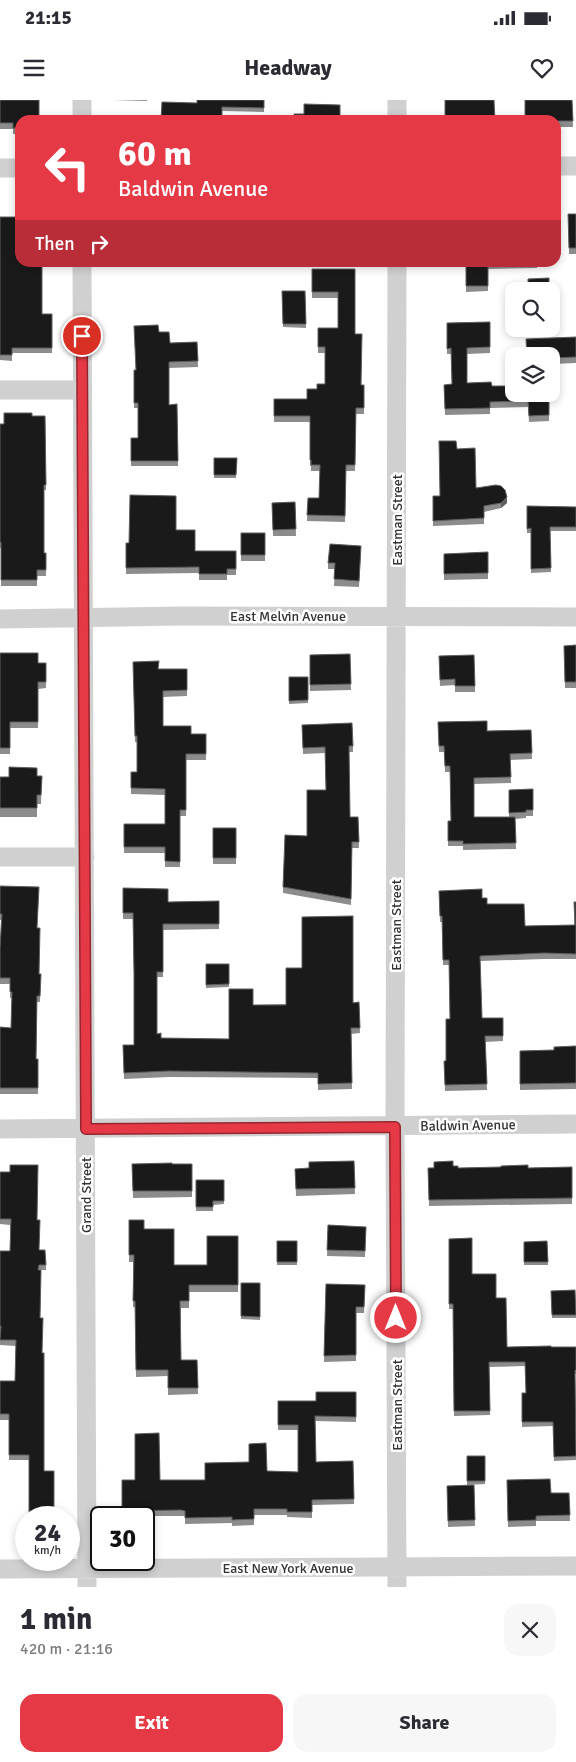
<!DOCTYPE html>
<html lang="en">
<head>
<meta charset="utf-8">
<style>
  body { margin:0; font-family:Signika,sans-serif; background:#f7f7f7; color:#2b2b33; height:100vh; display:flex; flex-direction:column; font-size:19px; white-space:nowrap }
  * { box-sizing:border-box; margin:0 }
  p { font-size:16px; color:#7c7c81 }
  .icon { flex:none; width:28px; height:28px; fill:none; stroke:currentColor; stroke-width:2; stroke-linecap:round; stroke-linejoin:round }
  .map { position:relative; height:1487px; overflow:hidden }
  .panel { display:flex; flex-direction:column; background:#fff; flex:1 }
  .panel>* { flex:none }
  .banner { position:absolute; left:15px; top:15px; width:546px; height:152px; border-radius:15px; box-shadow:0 2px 8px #0003; background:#e63946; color:#fff; overflow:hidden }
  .fabs { position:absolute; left:505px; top:182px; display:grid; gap:10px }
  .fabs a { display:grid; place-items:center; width:55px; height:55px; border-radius:10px; background:#fff; box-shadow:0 2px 8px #0003; font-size:25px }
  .speed { position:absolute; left:15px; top:1406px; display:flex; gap:10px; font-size:25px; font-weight:700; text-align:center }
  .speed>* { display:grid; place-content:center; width:65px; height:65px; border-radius:50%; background:#fff; box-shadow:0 2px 8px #0003; line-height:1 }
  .speed small { font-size:12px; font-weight:400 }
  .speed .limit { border:2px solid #111; border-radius:8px; background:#fff; color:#111 }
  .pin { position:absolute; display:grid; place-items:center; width:42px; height:42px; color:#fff; margin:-21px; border:2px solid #fff; border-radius:50%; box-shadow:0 1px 5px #0007 }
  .me { position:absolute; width:55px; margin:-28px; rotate:0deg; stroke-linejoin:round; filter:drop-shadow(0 0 4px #0008) }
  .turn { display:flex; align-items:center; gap:18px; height:105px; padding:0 20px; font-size:22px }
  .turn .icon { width:65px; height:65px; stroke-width:2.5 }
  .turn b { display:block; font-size:35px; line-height:42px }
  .then { display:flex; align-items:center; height:48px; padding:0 20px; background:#0003; gap:10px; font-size:19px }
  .round { display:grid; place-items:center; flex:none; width:52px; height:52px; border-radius:15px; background:#f7f7f7 }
  .headline { display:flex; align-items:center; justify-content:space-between; height:85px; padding:0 20px }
  h1 { font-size:30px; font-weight:800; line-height:38px }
  .cta { display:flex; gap:10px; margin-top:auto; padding:10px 20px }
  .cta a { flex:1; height:58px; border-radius:15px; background:#e63946; color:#fff; font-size:20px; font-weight:800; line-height:58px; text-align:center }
  .cta a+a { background:#f7f7f7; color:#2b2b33 }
  .status { display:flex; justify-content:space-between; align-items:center; height:35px; padding:0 25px; background:#fff; direction:ltr }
  .status svg { height:14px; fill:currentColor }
  header { display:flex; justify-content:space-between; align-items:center; height:65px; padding:0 20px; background:#fff; font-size:22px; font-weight:800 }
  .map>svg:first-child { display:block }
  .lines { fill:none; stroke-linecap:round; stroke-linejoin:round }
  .minor { stroke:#d0d0d0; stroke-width:19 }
  .wall { fill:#8c8c8c }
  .shaded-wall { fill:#5f5f5f }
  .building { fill:#1a1a1a; stroke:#5f5f5f }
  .route-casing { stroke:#96252e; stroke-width:12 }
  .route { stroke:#e63946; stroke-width:9 }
  .labels { text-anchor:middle; stroke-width:5; stroke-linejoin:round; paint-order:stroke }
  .street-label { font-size:14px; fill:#333; stroke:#fff }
</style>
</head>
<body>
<div class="status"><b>21:15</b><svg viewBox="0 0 49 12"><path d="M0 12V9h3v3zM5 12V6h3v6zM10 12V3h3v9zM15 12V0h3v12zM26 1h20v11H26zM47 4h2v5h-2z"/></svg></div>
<header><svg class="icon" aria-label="menu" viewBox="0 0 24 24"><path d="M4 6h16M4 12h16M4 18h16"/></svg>Headway<svg class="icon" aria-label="heart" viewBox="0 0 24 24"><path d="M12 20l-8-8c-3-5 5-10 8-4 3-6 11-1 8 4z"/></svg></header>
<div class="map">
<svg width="576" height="1487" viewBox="0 0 576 1487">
  <rect width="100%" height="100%" fill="#fff"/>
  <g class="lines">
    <path class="minor" d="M82,0v20
      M397,20v-20
      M556,66h20
      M0,68h20
      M82,162l5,1325
      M397,162l-2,865 2,460
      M0,290h82
      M0,519l181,-3 395,1
      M0,757h85
      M0,1029l576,-5
      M0,1469l576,-3"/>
  </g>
  <path class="wall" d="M0,0l20,20v14h-7v-5h-13z
    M112,0h35v1z
    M264,0v12l-42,-1 -25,-8z
    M445,0l50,20h-50z
    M572,0l1,27h-17v-7z
    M568,114h8v40h-7z
    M0,117l16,28 26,69h10v39h-40v8l-12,-1z
    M460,162h77v6l-49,1v22l-22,1v-26h-6z
    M312,169h43v65l6,51h3v29h-8l-1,57h-9l-1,51 -38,-1 1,-23h11l1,-27h-9v-5h-1v-44h-36v-23h33l10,-10 8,-5v-31h-7v-25h20v-30h-26z
    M282,191h23l1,37 -23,-1z
    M490,222v31l-23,1v29l82,11v27l-20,1 -1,-15 -38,1v6l-45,1 -1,-30 8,-1 -1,-30h-4v-31z
    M159,232l11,11 27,-1 1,25 -29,1v37l8,-1 1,62h-47v-28h7v-30h-4v-38h2z
    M576,237v26l-25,1v-8z
    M32,316h13l1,74h-2v63h2v23h-9v10h-36v-38h-1v-124h4z
    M457,349l19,39 31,15 -6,5 -17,4v12l-51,2v-30h7z
    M214,358h23l-1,20h-22z
    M295,402l1,34h-23l-1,-33z
    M527,406l49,1v24h-26l1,41 -20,1v-40h-4z
    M176,430l19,21h41v24h-9v5h-28v-7l-73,1v-31h3z
    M241,433h24v28h-24z
    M361,452l-2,35 -25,-1 1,-17h-7v-6z
    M488,452v27l-44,1v-26z
    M576,545v43h-11l-1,-42z
    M0,553l38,10h8v25l-8,1v39h-28v26h-10z
    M350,554l1,36 -41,1v-36z
    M439,556l36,30v6h-20v-7l-15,1z
    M133,562l26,7h28v27l-24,1v29l28,8h15v26h-20v56h-6v51h-15v-14h-41v-29h41v-29l-34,-1v-22h6v-30h-2z
    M289,577h19v26l-19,1z
    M438,622l49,9 44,-1 1,29 -22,1 1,23 -37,1v33h35v-27l24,-1v27h-7v2l-11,1 1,30 -53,1v-4h-15v-25h3l-1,-49h-5l-1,-20h-5z
    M302,625l51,21v6h-4l1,65h8l1,31h-7l-1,57 -68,-12v-6l24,-51 19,-46 -1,-37 -22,1z
    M37,676h5l-1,28h-4v13h-37v-40z
    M213,728h23v36h-23z
    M0,786l37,42 2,46h2l-1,28h-3l-1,57h2v35h-38v-67l11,1 1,-30h-2v-14h-10v-36l1,-28h-1z
    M123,788l45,14 51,-1v28l-56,1v47h-6v57l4,4 68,1 24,-34 106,-3 1,31 -9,1 1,55 -34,1v-12l-149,-1 -45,2 -1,-34h11v-68l-1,-58h-10z
    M439,791l43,7 5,6 38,22 49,-1 2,-23v57h-32l-64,2 2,57h21v23l-18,1 2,48 -42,1 -1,-30h2l4,-42 -1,-54h-6l-1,-43h-2z
    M206,864h23v23l-23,1z
    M576,946v43l-56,1v-39l34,-1z
    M354,1061l1,33 -59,2 -1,-27 14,-1z
    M132,1064h60v33l-59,1z
    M453,1066l5,2h70l44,-1v37l-143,2 -1,-38z
    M0,1072l37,48 2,30 7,15v5h-5l-1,48 2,35 2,118h10v47h-25v-58h-20v-40h-9v-39h15l1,-35 -16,-1v-94h10v-26l-10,-1z
    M196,1080h28v24l-11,1v6h-17z
    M129,1120l15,9 30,36h33l31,-29v56h-49v16h-8v52h16l1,34 -30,1v-19l-32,1 -1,-70h-2v-45h-4z
    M328,1125l38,2 -1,30 -38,-1z
    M449,1139l23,35 24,24 11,49h69v27h-1l1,86 -22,1 -1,-35 -31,1v-34h4l-1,-27 -36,1 1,48 -36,1 -1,-107h-4z
    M277,1141h20v24h-20z
    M547,1141l1,24h-24v-23z
    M241,1183h19v37l-19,-1z
    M326,1184l39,1 -1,28h-8v48l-32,1z
    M575,1190l1,28h-24l-1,-27z
    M356,1292v30l-41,-1 1,41 37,-1 1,43 -42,1v13l-25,-1v-2h-33v10l-22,1v-3l-47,1v-8h-63v-36h83l62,-9 31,1v-42h-20v-29h38z
    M467,1356h18v28l-18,1z
    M507,1380l44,13h18l1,28h-34v5l-28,1z
    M474,1385l1,41 -27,1 -1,-41z"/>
  <path class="shaded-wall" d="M507,397v6l-6,5v-5z"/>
  <path class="building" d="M0,0h39v20h-19v8h-7v-5h-13z
    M197,0h67v8l-42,-1v13h-61l1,-18 35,1z
    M445,0h49l1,20h-36v-3l-14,1z
    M525,0h47l1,21h-17v-1h-31z
    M304,4l36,1v15h-46v-6h10z
    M568,114h8v34h-7z
    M0,117h16v28h4v17h22v52h10v34h-40v7h-12z
    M466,162h37l-15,1v23h-22z
    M312,169h43v65h7l-1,51h3v23h-8l-1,57h-9l-1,51 -38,-1 1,-17h11l1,-33h-9v-5h-1v-44h-36v-17h33v-10h10v-5h8v-37h-7v-19h20v-36h-26z
    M549,178v13h-21v-12z
    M282,191h23l1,33h-23z
    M490,222v25l-23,1v35l24,-1 1,4h22v8h35v21l-20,1 -1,-15 -38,1v6l-45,1 -1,-24 8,-1 -1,-36 -4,1v-26z
    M158,225l1,7h10l1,11 27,-1 1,19 -29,1v43l8,-1 1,57h-47v-23h7v-35h-4v-33h2l-2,-44z
    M576,237v20l-25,1v-2h-24l-1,-17z
    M4,313h28v3h13l1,69h-2v68h2v17h-9v10h-36v-38h-1v-118h4z
    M439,341h17l1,8 18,-1 1,40 20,-3 5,1 4,4 2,7 -6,6 -17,3v12l-51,3v-25h7z
    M214,358h23l-1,17h-22z
    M130,395l46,1v34h19v21h41v18h-9v5h-28v-7l-73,1v-25h3z
    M295,402l1,27 -23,1 -1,-27z
    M527,406l49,1v20h-26l1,41 -20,1v-41l-4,1z
    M241,433h24v22h-24z
    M330,444l31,2 -2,35 -25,-2 1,-16h-7z
    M488,452v21l-44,1v-20z
    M576,545v37h-11l-1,-36z
    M0,553h38v10h8v19h-8v40h-28v26h-10z
    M350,554l1,30 -41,1v-30z
    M474,555l1,31h-20v-7l-15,1 -1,-24z
    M159,561l-1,8h29v21l-24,1v35h28v8h15v20h-20v56h-6v52l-15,-1v-14h-41v-23h41v-35l-34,-1v-16h6v-36h-2l-2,-74z
    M289,577h19v23l-19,1z
    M487,621v10l44,-1 1,23 -22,1 1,23 -37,1v39h41l1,26 -53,1v-3h-15v-20h3l-1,-55h-5l-1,-20h-5l-1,-24z
    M352,623l1,23h-4l1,71h8l1,25h-7l-1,57 -68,-12 2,-52 22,1v-46h19l-1,-43 -22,1 -1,-23z
    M9,667l28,1v8h5l-1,19h-4v13h-37v-31h9z
    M533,689v21h-7v2l-17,1v-23z
    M213,728h23v30h-23z
    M0,786l39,1 -2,41h3l-1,46h2l-1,22h-3l-1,63h2v29h-38v-61l11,1 1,-36h-2v-14h-10v-30l2,-34h-2z
    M123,788l45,1v13l51,-1v23h-56v48h-6v62l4,-1v5l68,1v-50h24v16h33v-37h16v-51l51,-1v87l6,-1 1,26h-9l1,55 -34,1v-11l-149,-2 -45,2 -1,-28h11v-73l-1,-59h-10z
    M482,789v9h5v6h37l1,22 50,-1 -1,-23h2v52l-32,-1 -64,3 2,62h21v18h-18l2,48 -42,1 -1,-24h2v-42h4l-1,-59h-6l-1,-44h-2l-1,-25z
    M206,864h23v20l-23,1z
    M576,946v37l-56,1v-33l34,-1v-3z
    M354,1061l1,27 -59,1 -1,-20 14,-1v-6z
    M453,1061v5h5v2l43,-1v-1l27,-1v3l44,-1v31l-143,2 -1,-32h6v-6z
    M172,1063v1h20v27h-59l-1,-27z
    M10,1065h28l-1,55h3l-1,30h6l1,15h-7l-1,5h3l-1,48h3l-1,35h2v118h10v43h-25v-59h-20v-41h-9v-33h15l1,-41h-16l1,-14h-1v-75h10l1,-32h-11v-47h10z
    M196,1080h28v21h-11v6h-17z
    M129,1120h15v9h30v36h33v-29h31v49h-49v16h-9l1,59h16l1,28h-30v-18h-32l-1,-69h-2l1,-46h-5z
    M328,1125l38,2 -1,24 -38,-1z
    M472,1138v36h24v24h10l1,49 44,-1v1h25v23h-1l1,86 -22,1 -1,-35h-31v-29h4l-1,-31h-36l1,49h-36l-1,-107h-4v-65z
    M277,1141h20v21h-20z
    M547,1141l1,21h-24v-20z
    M241,1183h19v34l-19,-1z
    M326,1184l39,1 -1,22h-8v48l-32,1z
    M575,1190l1,25h-24l-1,-24z
    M316,1292h40v25l-41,-1 1,46 37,-1 1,38 -42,1v12h-25v-3h-33v10l-22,1v-3l-47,1v-7l-4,-1 -59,1v-31h13v-46l24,-1 1,47h45v-17l44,-1v-18l17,-1 1,28 31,1v-47h-20v-24h38z
    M467,1356h18v25h-18z
    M550,1379l1,14h18l1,22 -34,1v4l-28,1 -1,-41z
    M474,1385l1,35 -27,1 -1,-35z"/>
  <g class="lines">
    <g class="route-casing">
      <path id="route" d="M82,236l4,793 309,-2 1,191"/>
    </g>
    <use href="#route" class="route"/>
  </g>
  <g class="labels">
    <g class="street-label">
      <text transform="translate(397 420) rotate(-90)" y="5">Eastman Street</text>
      <text x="288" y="521">East Melvin Avenue</text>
      <text transform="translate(396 825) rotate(-90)" y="5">Eastman Street</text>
      <text transform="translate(468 1025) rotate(-1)" y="5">Baldwin Avenue</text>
      <text transform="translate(86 1095) rotate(-90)" y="5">Grand Street</text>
      <text transform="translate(397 1305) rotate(-90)" y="5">Eastman Street</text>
      <text x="288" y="1473">East New York Avenue</text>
    </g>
  </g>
</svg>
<div class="fabs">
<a><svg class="icon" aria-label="search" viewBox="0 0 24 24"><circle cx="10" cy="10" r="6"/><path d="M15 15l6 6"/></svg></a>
<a><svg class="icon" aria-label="layers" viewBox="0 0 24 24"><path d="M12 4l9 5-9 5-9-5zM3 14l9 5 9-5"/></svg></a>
</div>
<div class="speed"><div>24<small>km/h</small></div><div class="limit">30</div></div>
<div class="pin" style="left:82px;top:236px;background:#d93025"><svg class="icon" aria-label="arrive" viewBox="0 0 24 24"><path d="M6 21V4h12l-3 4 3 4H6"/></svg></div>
<svg class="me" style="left:396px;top:1218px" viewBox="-20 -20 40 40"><circle r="17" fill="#e63946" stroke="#fff" stroke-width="3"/><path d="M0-11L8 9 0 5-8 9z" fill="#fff"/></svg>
<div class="banner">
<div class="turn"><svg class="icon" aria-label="left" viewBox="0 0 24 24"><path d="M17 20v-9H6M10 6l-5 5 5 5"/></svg><div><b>60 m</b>Baldwin Avenue</div></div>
<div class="then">Then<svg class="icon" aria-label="right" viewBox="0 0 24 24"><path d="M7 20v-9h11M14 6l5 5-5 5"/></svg></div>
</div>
</div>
<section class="panel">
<div class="headline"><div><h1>1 min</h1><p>420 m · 21:16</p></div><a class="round"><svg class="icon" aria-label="close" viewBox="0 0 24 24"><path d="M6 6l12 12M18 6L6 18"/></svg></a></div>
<div class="cta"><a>Exit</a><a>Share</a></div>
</section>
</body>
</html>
